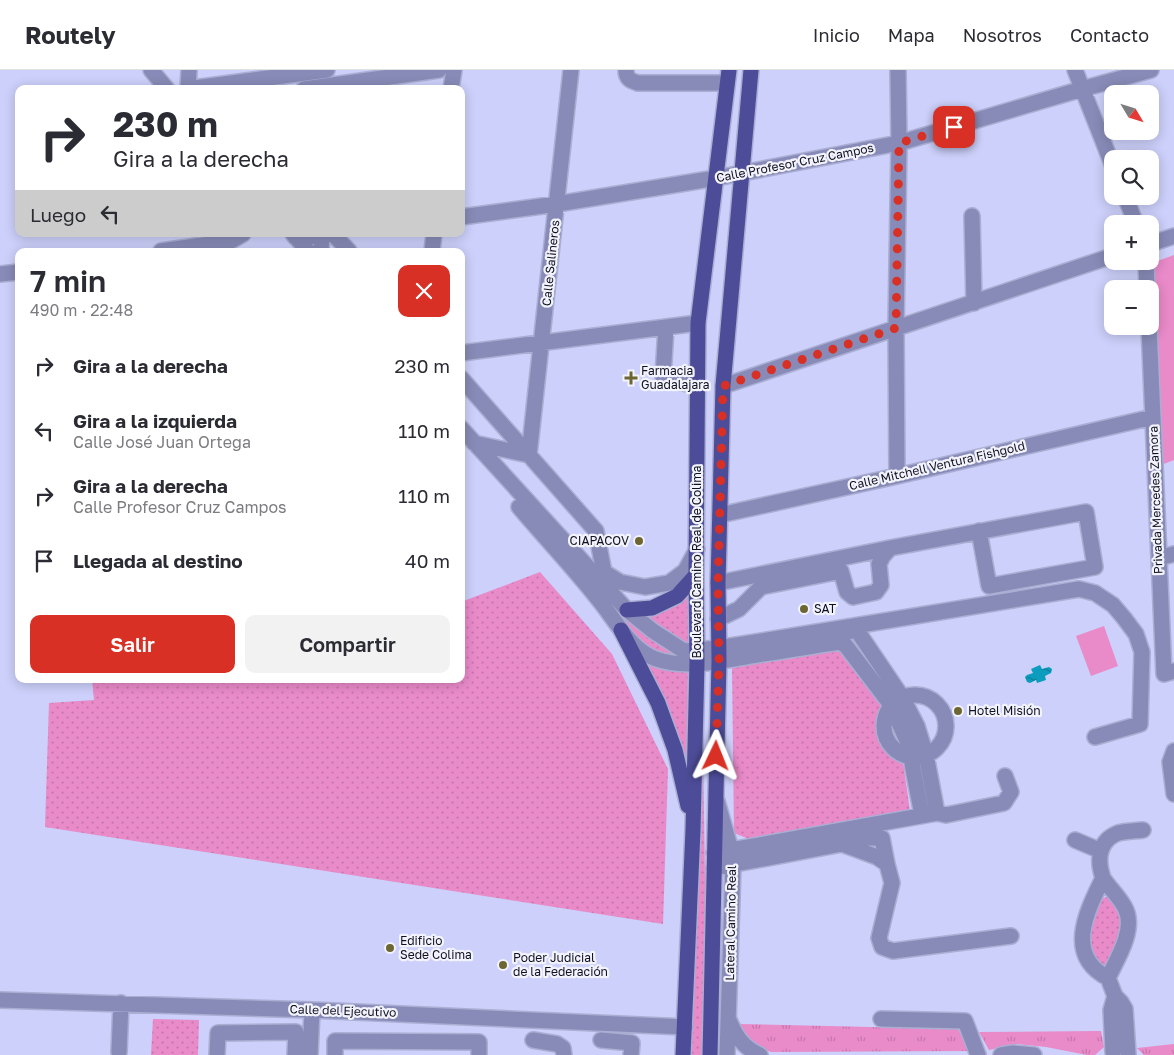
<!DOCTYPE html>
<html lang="es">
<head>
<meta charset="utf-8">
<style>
  body { margin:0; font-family:"Golos Text",sans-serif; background:#f2f2f3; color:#2b2b33; height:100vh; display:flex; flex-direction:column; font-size:19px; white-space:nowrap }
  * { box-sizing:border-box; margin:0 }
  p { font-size:16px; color:#7c7c81 }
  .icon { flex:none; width:28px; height:28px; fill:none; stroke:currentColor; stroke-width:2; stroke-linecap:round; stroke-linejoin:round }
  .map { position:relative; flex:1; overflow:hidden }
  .panel { position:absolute; left:15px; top:178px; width:450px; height:435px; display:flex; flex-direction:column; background:#fff; border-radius:10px; box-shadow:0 2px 12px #0003 }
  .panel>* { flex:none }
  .guide { position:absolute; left:15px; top:15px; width:450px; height:152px; border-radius:10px; box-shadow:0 2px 12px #0003; background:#fff; color:#2b2b33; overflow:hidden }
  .needle { width:32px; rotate:128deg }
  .controls { position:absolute; left:1104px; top:15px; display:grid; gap:10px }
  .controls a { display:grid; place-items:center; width:55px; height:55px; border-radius:10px; background:#fff; box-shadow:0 2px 12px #0003; font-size:25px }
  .pin { position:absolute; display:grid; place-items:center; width:42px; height:42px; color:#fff; margin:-21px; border-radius:10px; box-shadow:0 2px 8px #0006 }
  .me { position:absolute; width:55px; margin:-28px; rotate:2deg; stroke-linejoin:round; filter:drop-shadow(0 0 4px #0008) }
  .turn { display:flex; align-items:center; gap:18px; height:105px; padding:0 15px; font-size:22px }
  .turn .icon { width:65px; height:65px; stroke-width:2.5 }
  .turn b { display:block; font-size:35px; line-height:42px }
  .then { display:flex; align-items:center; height:48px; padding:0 15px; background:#0003; gap:10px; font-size:19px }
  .round { display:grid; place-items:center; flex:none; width:52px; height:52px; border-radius:10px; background:#f2f2f3 }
  .overview { display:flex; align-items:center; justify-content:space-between; height:85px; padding:0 15px }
  h1 { font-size:30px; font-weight:600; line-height:38px }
  .primary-button { display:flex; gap:10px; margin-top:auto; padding:10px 15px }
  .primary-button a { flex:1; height:58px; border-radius:10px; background:#d93025; color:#fff; font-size:20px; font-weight:600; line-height:58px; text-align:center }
  .primary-button a+a { background:#f2f2f3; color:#2b2b33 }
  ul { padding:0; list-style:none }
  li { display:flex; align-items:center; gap:15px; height:65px; padding:0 15px }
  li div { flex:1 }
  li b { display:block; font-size:19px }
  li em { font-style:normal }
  header { display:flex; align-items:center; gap:30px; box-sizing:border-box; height:70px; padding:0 25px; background:#fff; border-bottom:1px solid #e1e1e2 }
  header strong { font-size:24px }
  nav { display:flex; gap:28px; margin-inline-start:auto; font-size:18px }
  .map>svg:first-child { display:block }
  .grass { fill:url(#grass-dots) }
  .park { fill:url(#park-tufts) }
  .pitch { fill:#e98ac9 }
  .water { fill:url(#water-ripples) }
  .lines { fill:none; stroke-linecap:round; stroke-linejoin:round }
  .minor-casing { stroke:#aaaed3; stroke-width:18 }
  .major-casing { stroke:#aaaed3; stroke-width:18 }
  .minor { stroke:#888bb7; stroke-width:15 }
  .major { stroke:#4d4c99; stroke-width:15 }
  .route { stroke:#d93025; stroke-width:9; stroke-dasharray:0 16.2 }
  .poi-dot { fill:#6d6532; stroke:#f2f3fc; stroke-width:2 }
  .labels { text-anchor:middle; stroke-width:4.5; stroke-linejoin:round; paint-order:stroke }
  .street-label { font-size:12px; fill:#101120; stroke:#f2f3fc }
  .poi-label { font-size:12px; fill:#101120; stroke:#f2f3fc; text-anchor:start }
</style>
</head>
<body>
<header>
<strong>Routely</strong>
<nav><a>Inicio</a><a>Mapa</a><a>Nosotros</a><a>Contacto</a></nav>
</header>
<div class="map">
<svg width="1174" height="985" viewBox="0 0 1174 985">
  <defs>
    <pattern id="grass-dots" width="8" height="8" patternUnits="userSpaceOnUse" patternTransform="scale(1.25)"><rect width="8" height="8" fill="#e98ac9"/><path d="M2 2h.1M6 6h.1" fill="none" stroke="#c776ac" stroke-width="1.8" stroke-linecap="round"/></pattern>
    <pattern id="park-tufts" width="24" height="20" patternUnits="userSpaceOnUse" patternTransform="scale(1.25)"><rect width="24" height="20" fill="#e98ac9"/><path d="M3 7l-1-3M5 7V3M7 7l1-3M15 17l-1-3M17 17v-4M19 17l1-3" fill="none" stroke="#c776ac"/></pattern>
    <pattern id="water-ripples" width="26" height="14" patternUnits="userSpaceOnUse" patternTransform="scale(1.25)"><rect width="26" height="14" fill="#0c9cbe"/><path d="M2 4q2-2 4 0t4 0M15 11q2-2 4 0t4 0" fill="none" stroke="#0b7e9a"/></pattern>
  </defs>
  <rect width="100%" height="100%" fill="#ccd0fa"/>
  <path class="grass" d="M540,502l72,82 56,115 -5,155 -618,-97 4,-124 45,-3 -2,-21h369v-77z
    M595,511l86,77h-11l-29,-14 -17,-18z
    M689,521v56l-50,-34z
    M835,575l7,5 47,66 11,25 10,70 -161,28 -15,-6 -2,-168z
    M639,584l49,14 -2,116z
    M702,614l4,257 -4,114h-13z
    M1108,826l12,13 3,26 -16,35 -15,-13 -5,-30 14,-28z
    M153,949l46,1 -1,35h-47z"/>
  <path class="park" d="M737,954l221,5 12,22 -199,1 -19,-7z
    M1101,961l3,16 -9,8h-8l-41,-8 -29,-3 -28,6 -10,-18z
    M1174,974v11h-30l-7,-7z"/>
  <path class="pitch" d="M1174,185v205l-13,5 -11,-196 2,-6z
    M1104,556l14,40 -27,10 -15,-40z"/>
  <path class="water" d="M1040,595l2,4 7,-2 3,2 -1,4 -6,3 1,4 -9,3 -1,-3 -6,3 -3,-1 -2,-5 2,-2 6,-2 -2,-4z"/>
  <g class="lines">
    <g class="minor-casing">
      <path id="minor" d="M151,0l16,19
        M626,0c0,9 5,11 12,13h89
        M1075,0l37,94
        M187,19l140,-19
        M188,19l1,-19
        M304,19l135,-19
        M451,19l3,-19
        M1125,126l11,28
        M972,146l2,87
        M461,147l96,-13 159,-26 183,-35 183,-54 69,-19
        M293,164l15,17
        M333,164l16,17
        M295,167l39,-3
        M1150,174l24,-8
        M161,181l70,-10 12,-7
        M321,181l1,-17
        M432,181l2,-17
        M1146,191l1,28
        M0,204l19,-2
        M1149,256l15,348 10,-3
        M666,257l-3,50 35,10
        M461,283l237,-30
        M461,308l135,153 8,41 16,10 25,5 24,-4 16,-12 12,-22
        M723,316l389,-130
        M461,358l166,182 26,21 31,20 34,-3 136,-22 48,71 15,29 9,29 11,58 -223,40
        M474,373l55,12 42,-385
        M897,406l-1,-148 3,-185 -1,-73
        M519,437c26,31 54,60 79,92 17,20 32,51 58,60 32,11 69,1 101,-4 28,-4 55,-9 83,-13l6,4 45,59 17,38 14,72
        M720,445l177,-39 256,-59
        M1159,488l15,-4
        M718,513l172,-35 196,-36 9,55 -106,19 -10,-55
        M718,549l21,-10 22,-22 80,-16 6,21 6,5 23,-5 5,-7 -2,-21 4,-8 7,-8
        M849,562l5,-6 225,-37 16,4 18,12 11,13 12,16 6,18 -2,72 -45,13
        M884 656a31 31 0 1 1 62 0a31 31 0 1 1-62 0Z
        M1174,681l-4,11 4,32
        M717,731l14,49 2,15 -6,190
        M937,743l9,2 58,-12 7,-11 -6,-16
        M1075,770l26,11
        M842,774l24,-6h16l5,26
        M714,798l128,-24 35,13 10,7 5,19 -13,55 3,9 11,4 118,-15
        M1103,808c-6,-18 -5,-37 15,-45 8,-2 17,-2 25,-3
        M1108,908c9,-19 27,-47 18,-68 -5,-12 -16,-21 -23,-32 -16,33 -39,77 5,100l7,18 6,6 4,7 3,45
        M0,930l312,10 373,17
        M881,949l84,2 13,34
        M729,950c7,17 15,28 31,35
        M533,970l24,4 6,4 1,7
        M601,970l31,3 -1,12
        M119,982l2,-49
        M1113,982l-2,-42 4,-14
        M217,985l1,-22 78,-1 -1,23
        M310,985l2,-45
        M335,985v-14l144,1v13
        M1001,985l12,-2 21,2"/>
    </g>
    <g class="major-casing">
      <path id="major" d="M627,540l25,-2 25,-12 19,-21
        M621,560l37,73 17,47 13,56
        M683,985l10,-225 4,-167 -1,-88 2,-252 31,-253
        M710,985l9,-394 -1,-78 5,-197 28,-316"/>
    </g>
    <use href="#minor" class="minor"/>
    <use href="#major" class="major"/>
  </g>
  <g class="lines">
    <path class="route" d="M716,686l3,-95 -1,-77 5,-198 173,-58 3,-185 55,-16"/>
  </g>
  <g class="poi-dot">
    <path d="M628.5 300.5h5v5h5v5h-5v5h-5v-5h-5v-5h5z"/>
    <circle cx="639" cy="471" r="5"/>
    <circle cx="804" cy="539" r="5"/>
    <circle cx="958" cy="641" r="5"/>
    <circle cx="390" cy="878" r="5"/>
    <circle cx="503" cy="895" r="5"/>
  </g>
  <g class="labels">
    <g class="street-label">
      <text transform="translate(795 93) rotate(-11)" y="4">Calle Profesor Cruz Campos</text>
      <text transform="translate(551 193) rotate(-84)" y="4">Calle Salineros</text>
      <text transform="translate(937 396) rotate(-13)" y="4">Calle Mitchell Ventura Fishgold</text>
      <text transform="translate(1156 430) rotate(-92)" y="4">Privada Mercedes Zamora</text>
      <text transform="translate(697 492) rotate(-90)" y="4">Boulevard Camino Real de Colima</text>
      <text transform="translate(731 853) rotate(-89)" y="4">Lateral Camino Real</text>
      <text transform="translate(343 941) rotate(2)" y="4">Calle del Ejecutivo</text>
    </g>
    <g class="poi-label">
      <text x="641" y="305">Farmacia<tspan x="641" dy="14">Guadalajara</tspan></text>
      <text x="629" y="475" text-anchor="end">CIAPACOV</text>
      <text x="814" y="543">SAT</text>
      <text x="968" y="645">Hotel Misión</text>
      <text x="400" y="875">Edificio<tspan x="400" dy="14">Sede Colima</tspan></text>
      <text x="513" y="892">Poder Judicial<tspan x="513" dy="14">de la Federación</tspan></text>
    </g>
  </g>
</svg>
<div class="controls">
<a><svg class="needle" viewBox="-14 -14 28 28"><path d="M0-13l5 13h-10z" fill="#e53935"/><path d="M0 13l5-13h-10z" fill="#7c7c81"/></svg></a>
<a><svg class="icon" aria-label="search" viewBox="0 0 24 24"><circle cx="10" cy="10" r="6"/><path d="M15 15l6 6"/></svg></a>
<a>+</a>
<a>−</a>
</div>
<div class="pin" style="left:954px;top:57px;background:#d93025"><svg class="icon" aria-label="arrive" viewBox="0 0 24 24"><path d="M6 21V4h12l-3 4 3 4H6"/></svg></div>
<svg class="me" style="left:716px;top:686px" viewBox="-20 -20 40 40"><path d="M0-17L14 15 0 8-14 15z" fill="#d93025" stroke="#fff" stroke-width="4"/></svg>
<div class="guide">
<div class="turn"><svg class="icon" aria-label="right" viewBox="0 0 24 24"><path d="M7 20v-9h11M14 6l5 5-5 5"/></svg><div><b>230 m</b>Gira a la derecha</div></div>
<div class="then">Luego<svg class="icon" aria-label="left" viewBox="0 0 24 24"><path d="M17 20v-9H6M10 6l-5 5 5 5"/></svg></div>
</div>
<section class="panel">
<div class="overview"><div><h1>7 min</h1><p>490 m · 22:48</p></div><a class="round" style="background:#d93025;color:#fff"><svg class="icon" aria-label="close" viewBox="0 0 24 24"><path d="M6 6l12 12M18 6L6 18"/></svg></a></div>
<ul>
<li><svg class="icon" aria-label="right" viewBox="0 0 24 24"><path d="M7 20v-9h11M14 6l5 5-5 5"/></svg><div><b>Gira a la derecha</b></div><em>230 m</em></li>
<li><svg class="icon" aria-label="left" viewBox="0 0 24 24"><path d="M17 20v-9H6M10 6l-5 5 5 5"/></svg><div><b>Gira a la izquierda</b><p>Calle José Juan Ortega</p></div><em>110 m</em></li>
<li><svg class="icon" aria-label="right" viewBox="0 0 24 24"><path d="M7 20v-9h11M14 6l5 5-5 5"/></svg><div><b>Gira a la derecha</b><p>Calle Profesor Cruz Campos</p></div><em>110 m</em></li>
<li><svg class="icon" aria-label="arrive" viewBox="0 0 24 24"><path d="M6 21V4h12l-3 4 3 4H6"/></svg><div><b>Llegada al destino</b></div><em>40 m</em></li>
</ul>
<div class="primary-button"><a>Salir</a><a>Compartir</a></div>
</section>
</div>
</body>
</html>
